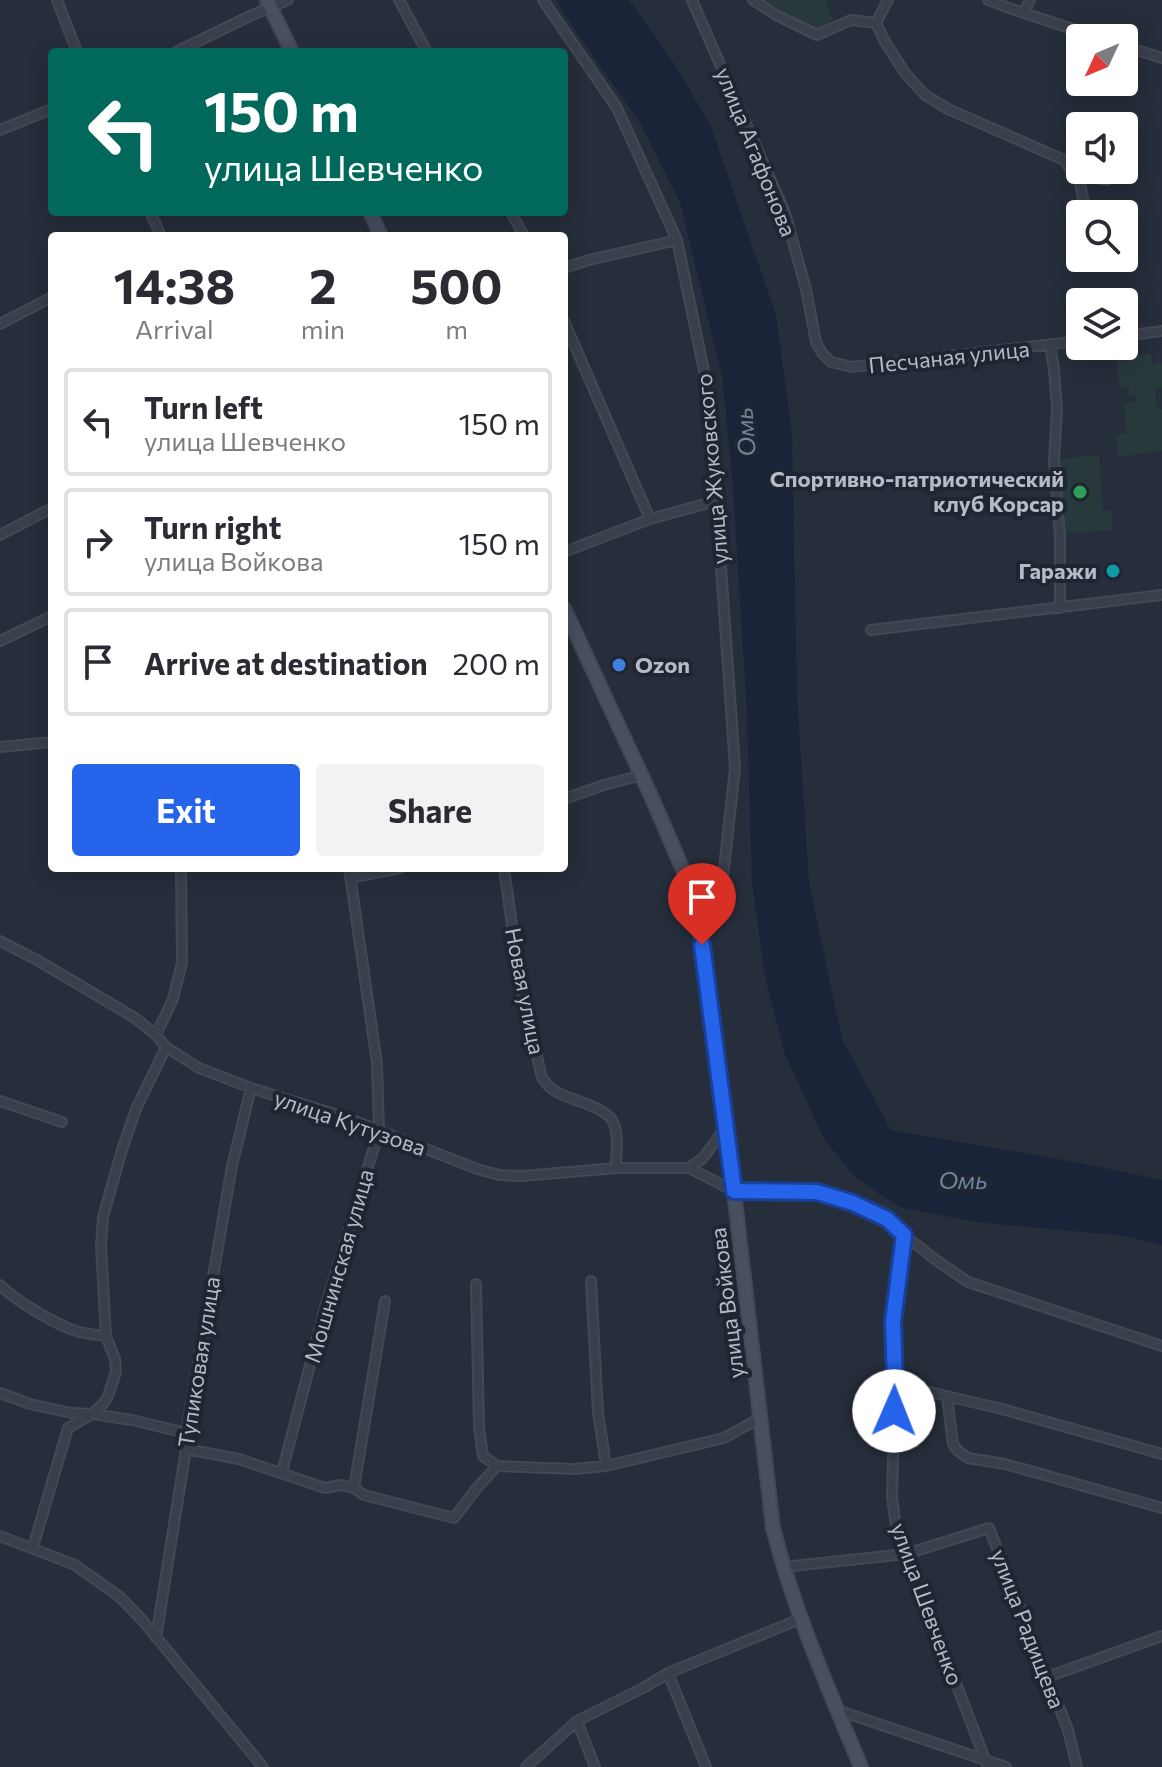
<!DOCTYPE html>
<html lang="en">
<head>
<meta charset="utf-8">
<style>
  body { margin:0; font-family:Commissioner,sans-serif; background:#f2f2f3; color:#2b2b33; height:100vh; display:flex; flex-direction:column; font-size:30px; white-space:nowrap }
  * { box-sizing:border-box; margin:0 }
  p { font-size:26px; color:#7c7c81 }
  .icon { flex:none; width:44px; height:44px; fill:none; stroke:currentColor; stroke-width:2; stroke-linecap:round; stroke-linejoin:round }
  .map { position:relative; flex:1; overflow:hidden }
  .sheet { position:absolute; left:48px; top:232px; width:520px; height:640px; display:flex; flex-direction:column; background:#fff; border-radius:8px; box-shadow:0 4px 20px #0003 }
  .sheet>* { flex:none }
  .hud { position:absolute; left:48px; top:48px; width:520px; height:168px; border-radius:8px; box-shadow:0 4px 20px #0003; background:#00695c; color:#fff; overflow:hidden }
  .needle { width:52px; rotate:226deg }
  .controls { position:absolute; left:1066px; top:24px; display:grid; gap:16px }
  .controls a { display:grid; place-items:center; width:72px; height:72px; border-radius:8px; background:#fff; box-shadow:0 4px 20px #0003; font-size:40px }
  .pin { position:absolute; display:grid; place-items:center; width:68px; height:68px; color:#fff; margin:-82px -34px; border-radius:50% 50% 50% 0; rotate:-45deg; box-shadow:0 0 8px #0007 }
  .pin .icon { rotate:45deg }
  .me { position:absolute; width:88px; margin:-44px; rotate:1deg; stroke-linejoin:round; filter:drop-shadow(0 0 6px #0008) }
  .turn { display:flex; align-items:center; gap:28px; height:168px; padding:0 24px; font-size:36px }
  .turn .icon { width:104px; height:104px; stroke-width:2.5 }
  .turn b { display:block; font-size:56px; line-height:68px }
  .eta { display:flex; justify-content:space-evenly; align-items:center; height:136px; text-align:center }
  .eta b { font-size:48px; font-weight:700; line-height:56px }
  .primary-button { display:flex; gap:16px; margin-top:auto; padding:16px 24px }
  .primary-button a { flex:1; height:92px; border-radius:8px; background:#2563eb; color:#fff; font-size:32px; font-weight:700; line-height:92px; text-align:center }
  .primary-button a+a { background:#f2f2f3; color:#2b2b33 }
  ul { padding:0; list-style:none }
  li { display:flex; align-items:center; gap:24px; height:108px; margin:0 16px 12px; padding:0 8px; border:4px solid #e1e1e2; border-radius:8px }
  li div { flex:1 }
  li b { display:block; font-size:30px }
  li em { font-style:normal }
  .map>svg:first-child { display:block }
  .green { fill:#28393c }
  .water { fill:#1a2438 }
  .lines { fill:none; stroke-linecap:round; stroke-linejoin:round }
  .street-casing { stroke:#424955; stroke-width:12 }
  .secondary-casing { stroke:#424955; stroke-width:16 }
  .street { stroke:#39404c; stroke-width:8 }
  .secondary { stroke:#484f5e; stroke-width:12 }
  .route-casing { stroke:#184099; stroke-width:20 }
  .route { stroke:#2563eb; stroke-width:14 }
  .leisure-dot { fill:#2e9e5b; stroke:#1f2531; stroke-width:3 }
  .culture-dot { fill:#0f9aa8; stroke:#1f2531; stroke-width:3 }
  .shop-dot { fill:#3f7fe0; stroke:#1f2531; stroke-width:3 }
  .labels { text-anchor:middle; stroke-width:8; stroke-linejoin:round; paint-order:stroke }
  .street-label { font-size:22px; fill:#b5bbc7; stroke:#1f2531 }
  .poi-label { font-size:22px; font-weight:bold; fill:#b5bbc7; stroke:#1f2531; text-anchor:end }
  .water-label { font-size:24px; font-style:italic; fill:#7183a3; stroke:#1f2531 }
</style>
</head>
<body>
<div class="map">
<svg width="1162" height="1767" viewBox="0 0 1162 1767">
  <rect width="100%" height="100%" fill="#262e3b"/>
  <path class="green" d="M756,0h69l8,20 -15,13z
    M1151,354l1,10 10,-1v24l-7,2 2,20h5v41h-5l-1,2 -38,5 -2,-22 11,-2 -3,-30 12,-2 -1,-6 -6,1 -1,-9 -9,1 -3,-30z
    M1099,455l4,56h9l1,19 -50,3 -5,-74z"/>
  <path class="water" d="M557,0h72l44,62 37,62 66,191 16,119 5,262 12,187 33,156 49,91 189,33 82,17v65l-37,-9 -149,-14 -77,-15 -43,-29 -32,-39 -39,-85 -20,-77 -13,-95 -5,-169 -15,-239 -10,-98 -42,-174 -40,-79 -72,-103z"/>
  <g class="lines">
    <g class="street-casing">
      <path id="street" d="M57,0l20,52
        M399,0l28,52
        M543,0l74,108 60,132 32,155 26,373 -12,110 -9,21 -15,21
        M692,0l93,213 21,76 10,53 6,11 9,9 21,5 228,-26
        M753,0l23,15 41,20 34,-15 25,3
        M888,0l-12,23 8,17 21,33 20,22 23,14 132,58
        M988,0l21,8 91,30
        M1024,13l6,-13
        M1124,46l38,12
        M176,52l74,-36 38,-16
        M0,130l52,-21
        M1064,160l16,23 3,15
        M1085,170l12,8 10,2
        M150,212l11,24
        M511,212l13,24
        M564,268l25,-8 88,-20
        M564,321l86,198
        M0,324l52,-27
        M1124,336l38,-5
        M1050,345l4,24 3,40 -3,52 6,75v72
        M0,535l52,-27
        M564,552l86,-33 66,-18
        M871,630l291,-35
        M0,641l52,-25
        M0,747l52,-5
        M564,799l40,-14 38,-10
        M504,868l16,115 22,95c4,5 7,10 13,13 15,10 53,15 59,33 5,13 2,29 2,44
        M350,878l50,-10
        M0,941l37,19 98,58 21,17 10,12 33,21 52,20 99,31 127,50 22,6 23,1 94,-8h73l45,23 83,1 36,11 34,16 17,16 -11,86 2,63 -3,113 4,30 92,240
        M156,1035l17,-36 9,-36 -1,-95
        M0,1101l62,21
        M689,1168l14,-10 23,-31
        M904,1235l32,25 32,22 194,64
        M591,1281l7,131 8,54
        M476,1284l3,143 4,29 14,10
        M0,1285c16,16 52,37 73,45 11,4 22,5 33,6
        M895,1384l107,25 160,45
        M0,1393l30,11 41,9 21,1 40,6 54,13
        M947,1397l6,47 5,7 10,7 37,6 157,44
        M186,1449l53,10 86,29 16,-3 13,3 10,7 90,23 22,-29 21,-23 77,3 32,-3 118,-28 36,-20
        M282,1472l44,-168 53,-173 -2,-68 -28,-195
        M354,1488l31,-187
        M0,1536l75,29 45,32 23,24 120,146
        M33,1547l35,-119 24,-14 11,-10 5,-8 8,-24 -1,-13 -9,-23 -5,-90 2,-29 19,-67 14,-41 30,-62
        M783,1567l123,-13 83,-26 79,202 9,37
        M156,1638l30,-189v-16l46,-267 19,-78
        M668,1673l38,94
        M1047,1677l115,-41
        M837,1710l169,57
        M577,1721l18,46
        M526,1767l51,-46 68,-34 23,-14 132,-54"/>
    </g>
    <g class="secondary-casing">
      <path id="secondary" d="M267,0l25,52
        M370,212l11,24
        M564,608l88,190 31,72 16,50 35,271 39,337c21,83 55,160 88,239"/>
    </g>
    <use href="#street" class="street"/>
    <use href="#secondary" class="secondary"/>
  </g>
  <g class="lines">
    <g class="route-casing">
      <path id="route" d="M702,945l32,246 83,1 36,11 34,16 17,16 -11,86 2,63 -1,27"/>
    </g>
    <use href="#route" class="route"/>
  </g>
  <circle class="leisure-dot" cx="1080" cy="492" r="8"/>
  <circle class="culture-dot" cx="1113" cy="571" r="8"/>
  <circle class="shop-dot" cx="619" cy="665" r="8"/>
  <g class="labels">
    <g class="street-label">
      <text transform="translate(756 152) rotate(68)" y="8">улица Агафонова</text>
      <text transform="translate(949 357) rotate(-6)" y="8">Песчаная улица</text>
      <text transform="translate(712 469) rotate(-95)" y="8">улица Жуковского</text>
      <text transform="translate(525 991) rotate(79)" y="8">Новая улица</text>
      <text transform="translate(350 1123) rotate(19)" y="8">улица Кутузова</text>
      <text transform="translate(339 1266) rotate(-74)" y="8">Мошнинская улица</text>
      <text transform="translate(727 1303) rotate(-97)" y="8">улица Войкова</text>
      <text transform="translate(199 1362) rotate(-81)" y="8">Тупиковая улица</text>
      <text transform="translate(927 1604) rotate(70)" y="8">улица Шевченко</text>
      <text transform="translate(1028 1629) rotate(69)" y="8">улица Радищева</text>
    </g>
    <g class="poi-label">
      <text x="1064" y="487">Спортивно-патриотический<tspan x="1064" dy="25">клуб Корсар</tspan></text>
      <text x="1097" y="579">Гаражи</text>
      <text x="635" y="673" text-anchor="start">Ozon</text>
    </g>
    <g class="water-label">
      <text transform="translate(746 432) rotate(-94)" y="8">Омь</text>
      <text x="963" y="1189">Омь</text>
    </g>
  </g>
</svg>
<div class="controls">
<a><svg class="needle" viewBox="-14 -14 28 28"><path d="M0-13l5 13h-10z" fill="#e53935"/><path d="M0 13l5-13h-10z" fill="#7c7c81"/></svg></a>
<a><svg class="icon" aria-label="sound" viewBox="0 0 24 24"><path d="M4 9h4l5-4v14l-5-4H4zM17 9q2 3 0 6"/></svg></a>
<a><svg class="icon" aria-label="search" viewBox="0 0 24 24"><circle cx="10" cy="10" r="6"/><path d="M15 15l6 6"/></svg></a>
<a><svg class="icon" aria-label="layers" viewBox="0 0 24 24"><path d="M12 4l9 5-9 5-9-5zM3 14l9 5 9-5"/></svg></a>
</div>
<div class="pin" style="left:702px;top:945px;background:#d93025"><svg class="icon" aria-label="arrive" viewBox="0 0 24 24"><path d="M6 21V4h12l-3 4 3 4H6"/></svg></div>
<svg class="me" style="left:894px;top:1411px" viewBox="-20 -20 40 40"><circle r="19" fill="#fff"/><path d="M0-13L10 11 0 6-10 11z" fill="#2563eb"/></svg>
<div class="hud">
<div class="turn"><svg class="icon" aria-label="left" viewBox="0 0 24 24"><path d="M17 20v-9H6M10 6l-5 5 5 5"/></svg><div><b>150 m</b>улица Шевченко</div></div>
</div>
<section class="sheet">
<div class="eta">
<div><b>14:38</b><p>Arrival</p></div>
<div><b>2</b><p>min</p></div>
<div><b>500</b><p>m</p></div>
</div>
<ul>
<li><svg class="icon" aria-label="left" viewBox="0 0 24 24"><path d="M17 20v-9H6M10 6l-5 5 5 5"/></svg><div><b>Turn left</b><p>улица Шевченко</p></div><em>150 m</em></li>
<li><svg class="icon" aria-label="right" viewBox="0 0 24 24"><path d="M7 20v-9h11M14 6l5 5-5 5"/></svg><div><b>Turn right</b><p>улица Войкова</p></div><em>150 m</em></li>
<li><svg class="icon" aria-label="arrive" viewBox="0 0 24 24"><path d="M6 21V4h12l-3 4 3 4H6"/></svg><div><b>Arrive at destination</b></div><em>200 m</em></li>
</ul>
<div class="primary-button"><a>Exit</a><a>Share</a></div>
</section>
</div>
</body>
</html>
